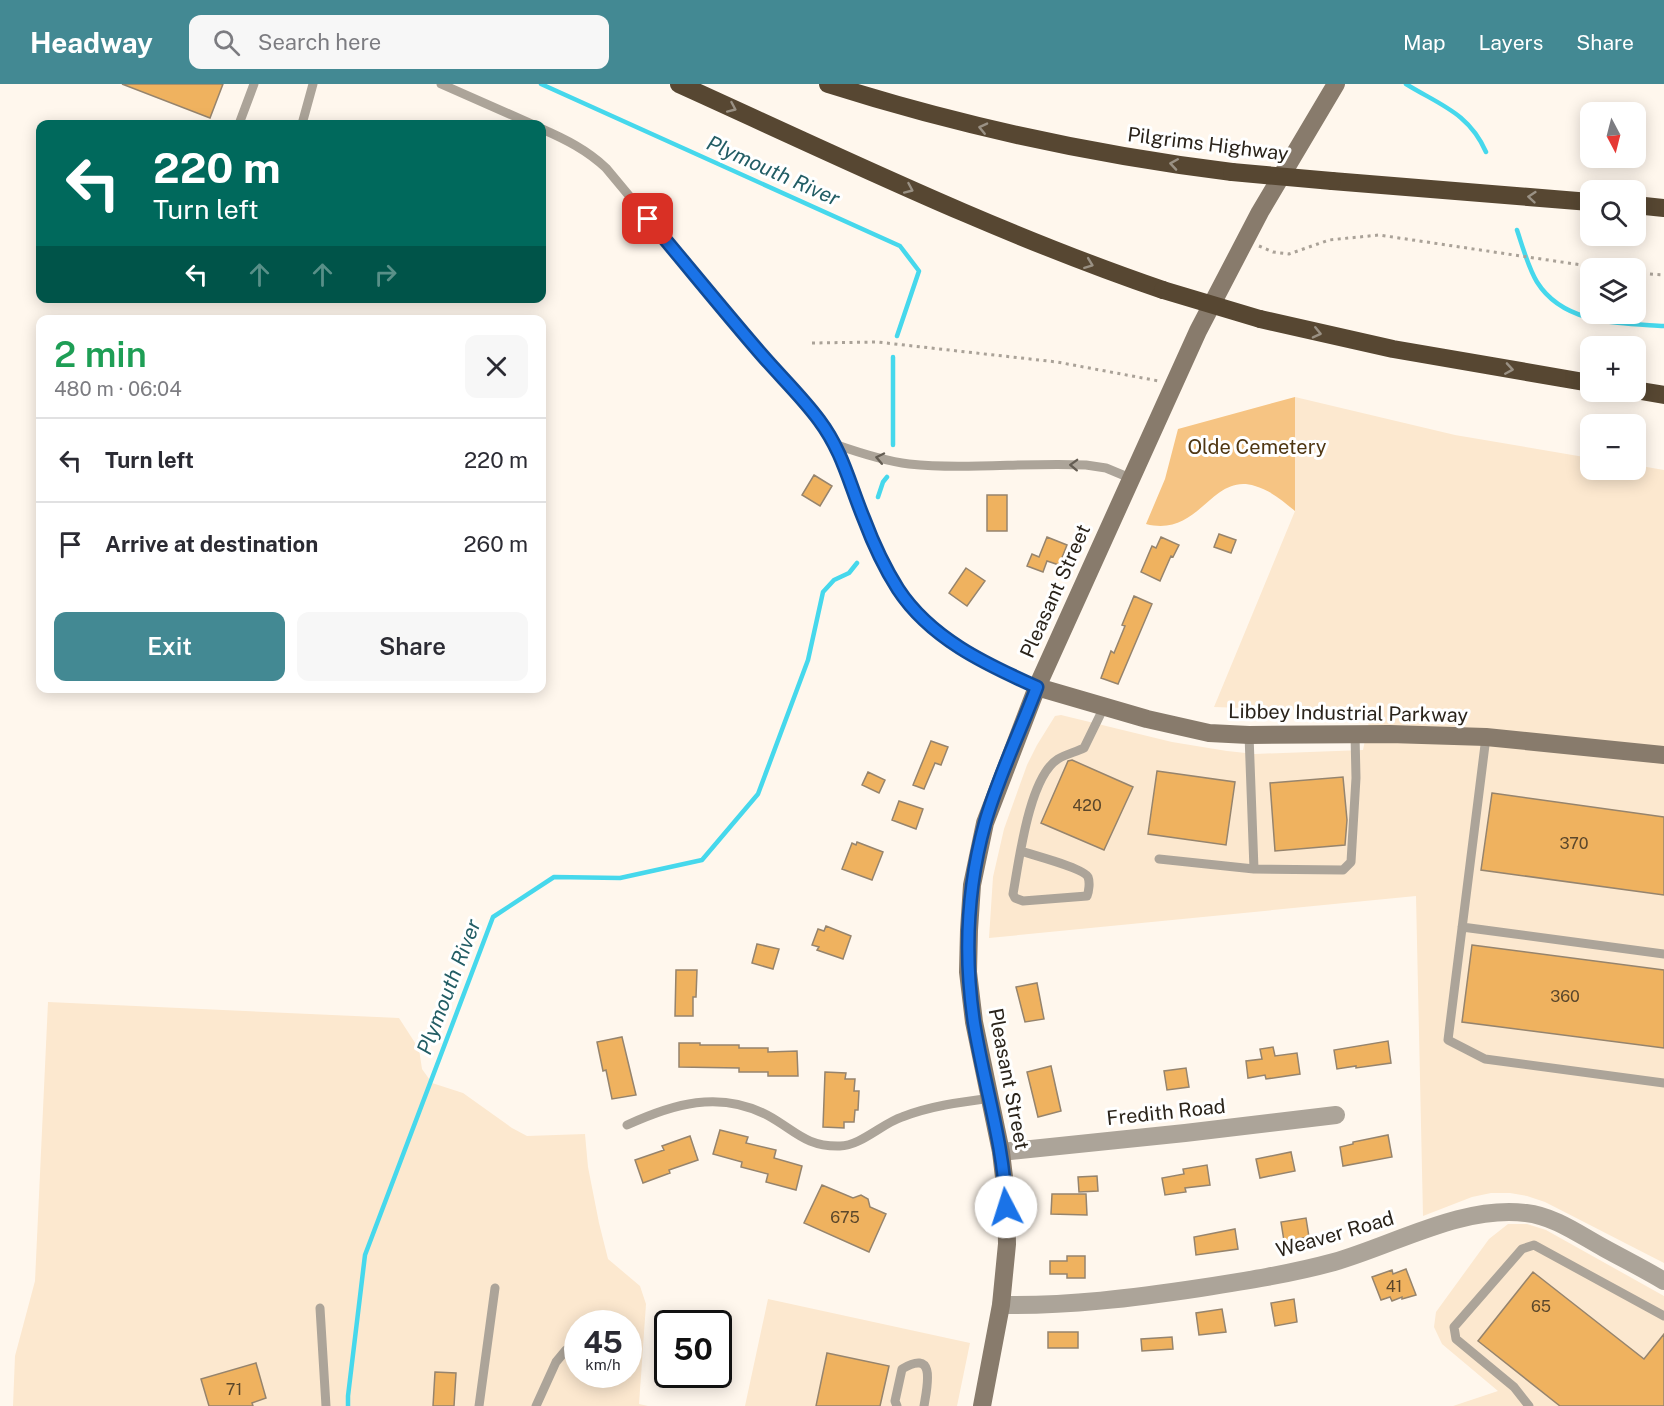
<!DOCTYPE html>
<html lang="en">
<head>
<meta charset="utf-8">
<style>
  body { margin:0; font-family:"Public Sans",sans-serif; background:#f7f7f7; color:#2b2b33; height:100vh; display:flex; flex-direction:column; font-size:22px; white-space:nowrap }
  * { box-sizing:border-box; margin:0 }
  p { font-size:20px; color:#7c7c81 }
  .icon { flex:none; width:33px; height:33px; fill:none; stroke:currentColor; stroke-width:2; stroke-linecap:round; stroke-linejoin:round }
  .map { position:relative; flex:1; overflow:hidden }
  .side { position:absolute; left:36px; top:231px; width:510px; height:378px; display:flex; flex-direction:column; background:#fff; border-radius:12px; box-shadow:0 3px 15px #0003 }
  .side>* { flex:none }
  .hud { position:absolute; left:36px; top:36px; width:510px; height:183px; border-radius:12px; box-shadow:0 3px 15px #0003; background:#00695c; color:#fff; overflow:hidden }
  .needle { width:39px; rotate:173deg }
  .buttons { position:absolute; left:1580px; top:18px; display:grid; gap:12px }
  .buttons a { display:grid; place-items:center; width:66px; height:66px; border-radius:12px; background:#fff; box-shadow:0 3px 15px #0003; font-size:30px }
  .speed { position:absolute; left:564px; top:1226px; display:flex; gap:12px; font-size:30px; font-weight:700; text-align:center }
  .speed>* { display:grid; place-content:center; width:78px; height:78px; border-radius:50%; background:#fff; box-shadow:0 3px 15px #0003; line-height:1 }
  .speed small { font-size:15px; font-weight:400 }
  .speed .limit { border:3px solid #111; border-radius:9px; background:#fff; color:#111 }
  .pin { position:absolute; display:grid; place-items:center; width:51px; height:51px; color:#fff; margin:-26px; border-radius:12px; box-shadow:0 3px 9px #0006 }
  .me { position:absolute; width:66px; margin:-33px; rotate:355deg; stroke-linejoin:round; filter:drop-shadow(0 0 4px #0008) }
  .turn { display:flex; align-items:center; gap:21px; height:126px; padding:0 18px; font-size:27px }
  .turn .icon { width:78px; height:78px; stroke-width:2.5 }
  .turn b { display:block; font-size:42px; line-height:51px }
  .lanes { display:flex; align-items:center; height:57px; padding:0 18px; background:#0003; justify-content:center; gap:30px; direction:ltr }
  .lanes .off { opacity:.35 }
  .round { display:grid; place-items:center; flex:none; width:63px; height:63px; border-radius:12px; background:#f7f7f7 }
  .overview { display:flex; align-items:center; justify-content:space-between; height:102px; padding:0 18px }
  h1 { font-size:36px; font-weight:600; line-height:45px; color:#1e9e55 }
  .button { display:flex; gap:12px; margin-top:auto; padding:12px 18px }
  .button a { flex:1; height:69px; border-radius:12px; background:#438993; color:#fff; font-size:24px; font-weight:600; line-height:69px; text-align:center }
  .button a+a { background:#f7f7f7; color:#2b2b33 }
  ul { padding:0; list-style:none }
  li { display:flex; align-items:center; gap:18px; height:84px; padding:0 18px; border-top:2px solid #e1e1e2 }
  li div { flex:1 }
  li b { display:block; font-size:22px }
  li em { font-style:normal }
  header { display:flex; align-items:center; gap:36px; box-sizing:border-box; height:84px; padding:0 30px; background:#438993; color:#fff }
  header strong { font-size:28px }
  nav { display:flex; gap:33px; margin-inline-start:auto; font-size:21px }
  .search { width:420px; height:54px; background:#f7f7f7; display:flex; align-items:center; gap:15px; box-sizing:border-box; padding:0 21px; border-radius:12px; color:#7c7c81; font-size:22px }
  .map>svg:first-child { display:block }
  .built { fill:#fce8cf; fill-rule:evenodd }
  .green { fill:#f6c483 }
  .lines { fill:none; stroke-linecap:round; stroke-linejoin:round }
  .stream { stroke:#46d8ec; stroke-width:4.5 }
  .building { fill:#efb25f; stroke:#96846d; stroke-width:1.5 }
  .path { stroke:#aaa298; stroke-width:3; stroke-dasharray:3 4.5; stroke-linecap:butt }
  .lane { stroke:#aca499; stroke-width:9 }
  .street { stroke:#aca499; stroke-width:18 }
  .secondary { stroke:#887b6c; stroke-width:18 }
  .highway { stroke:#574732; stroke-width:18 }
  .highway-bridge { stroke:#574732; stroke-width:18 }
  .oneway { stroke:#9a9184 }
  .oneway2 { stroke:#645d53 }
  .route-casing { stroke:#114b97; stroke-width:15 }
  .route { stroke:#1a73e8; stroke-width:10 }
  .labels { text-anchor:middle; stroke-width:6; stroke-linejoin:round; paint-order:stroke }
  .number-label { font-size:16px; fill:#5b472b }
  .street-label { font-size:20px; fill:#2a231a; stroke:#fff }
  .park-label { font-size:20px; fill:#503713; stroke:#fff }
  .water-label { font-size:21px; font-style:italic; fill:#225d65; stroke:#fff }
</style>
</head>
<body>
<header>
<strong>Headway</strong>
<div class="search"><svg class="icon" aria-label="search" viewBox="0 0 24 24"><circle cx="10" cy="10" r="6"/><path d="M15 15l6 6"/></svg>Search here</div>
<nav><a>Map</a><a>Layers</a><a>Share</a></nav>
</header>
<div class="map">
<svg width="1664" height="1322" viewBox="0 0 1664 1322">
  <rect width="100%" height="100%" fill="#fff7ed"/>
  <path class="built" d="M1295,313l160,38 135,23v12h45v-5l29,5v793l-119,-61 -18,-6 -17,-3h-19l-19,4 -49,19 -7,-320 -427,42 4,-61 11,-48 23,-64 10,-20 18,-29 6,-1 111,27 55,9 28,3 108,-4 8,-38v-5l-70,3 -87,-3 81,-196z
    M48,918l351,16 20,31 3,20 10,14 31,10 49,35 15,8 58,-2 3,33 11,56 9,36 32,27 6,18 -7,100 9,2h-635l2,-50 20,-75zM578,1239h50v51h-50z
    M1508,1140h19l19,6 118,66v110h-211l45,-15 -56,-47 -8,-17 2,-15 53,-73z
    M768,1215l202,44 -13,63h-212z"/>
  <path class="green" d="M1295,313v114c-12,-10 -25,-21 -40,-25 -44,-14 -55,52 -109,38l19,-45 13,-50z"/>
  <g class="lines">
    <path class="stream" d="M541,0l359,162 19,25 -22,65
      M1406,0c34,21 63,29 80,68
      M1517,146c6,18 11,37 20,52 27,43 83,41 127,44
      M893,361v-88
      M878,413l5,-15 4,-5
      M348,1322v-10l17,-141 128,-338 61,-40 66,1 82,-18 56,-66 50,-134 15,-68 11,-12 15,-7 8,-10"/>
  </g>
  <path class="building" d="M122,0h101l-13,34z
    M814,391l18,11 -12,20 -18,-11z
    M987,411h20v36h-20z
    M1219,450l17,6 -5,13 -17,-6z
    M1047,453l20,8 -8,20 -12,-4 -4,11 -16,-6 5,-12 7,3z
    M1161,453l18,8 -6,12 -2,-1 -11,25 -19,-9 11,-26 4,2z
    M966,484l19,13 -18,25 -18,-13z
    M1134,512l18,8 -34,80 -17,-6 10,-27 3,2 11,-27 -3,-1z
    M931,657l17,6 -7,18 -6,-2 -11,26 -11,-4z
    M1072,676l61,27 -29,63 -63,-27 27,-62z
    M1157,687l78,11 -9,63 -78,-11z
    M868,688l17,8 -6,13 -17,-8z
    M1343,693l4,43 -2,25 -70,6 -5,-68z
    M1492,709l172,24v78l-183,-25z
    M899,717l24,8 -7,20 -24,-9z
    M857,758l26,10 -11,28 -30,-11 10,-26 4,2z
    M826,842l25,10 -8,23 -26,-9 2,-3 -7,-2 6,-16 6,2z
    M757,860l22,5 -6,20 -21,-6z
    M1472,861l192,25v78l-202,-26z
    M676,886h21l-1,27h-3v19h-18z
    M1037,899l7,36 -19,3 -9,-35z
    M622,953l14,58 -24,4 -6,-29 -3,1 -6,-29z
    M1388,957l3,22 -35,5v-2l-19,3 -3,-19z
    M679,959h21v2h39v3h29v4l29,-1 1,25h-30v-4h-29v-4l-60,-1z
    M1273,963l2,9 22,-3 3,21 -34,5 -1,-4 -17,3 -2,-17 16,-2 -2,-10z
    M1051,982l10,45 -23,6 -11,-45z
    M1186,984l3,19 -22,3 -3,-19z
    M825,988l21,1 -1,6h10l-1,12h5l-1,19h-3l-1,12h-10v6l-21,-1z
    M720,1046l28,7 -2,6 30,7 -2,8 28,8 -6,24 -30,-8 2,-8 -27,-7 1,-5 -29,-8z
    M1388,1051l4,22 -49,9 -3,-19 13,-3v-2z
    M690,1052l8,24 -29,10 1,3 -27,10 -8,-23 29,-10 -2,-4z
    M1291,1068l4,19 -35,7 -4,-19z
    M1207,1081l3,20 -25,3 1,4 -21,3 -3,-17 22,-4 -1,-5z
    M1097,1092l1,15 -19,1 -1,-15z
    M822,1101l31,13 8,-3 7,4 2,8 16,7 -17,38 -65,-29z
    M1052,1110h34l1,21 -36,-1z
    M1306,1134l3,19 -25,4 -3,-19z
    M1235,1145l3,20 -42,6 -2,-18z
    M1067,1172h18v22h-18v-4h-17v-13h17z
    M1406,1185l10,26 -14,4v-2l-10,4 -2,-4 -9,3 -9,-23 20,-7 1,4z
    M1533,1188l111,87 20,-25v72h-104l-82,-65z
    M1294,1215l3,23 -22,4 -4,-23z
    M1222,1225l4,23 -27,3 -3,-22z
    M1048,1248h30v16h-30z
    M1172,1253l1,12 -31,2 -1,-12z
    M827,1269l62,13 -9,40h-64z
    M256,1279l10,35 -14,5 1,3h-44l-8,-27z
    M435,1288l21,1 -2,33h-21z"/>
  <g class="lines">
    <path class="path" d="M1259,162l14,6 16,2 40,-14 50,-5 223,33
      M1635,189l29,2
      M812,259l65,-1 180,20 102,19"/>
    <path class="lane" d="M441,0l91,40
      M239,40l15,-40
      M302,40l11,-40
      M542,45c23,10 45,21 64,39 51,61 102,124 154,185 20,22 42,44 60,68 23,32 30,63 44,99 10,23 20,48 34,69 32,49 87,76 139,98
      M837,361c23,8 47,16 72,19 58,6 118,-2 177,1l20,3 24,10
      M1249,651l5,134 89,1 8,-8 5,-84 -1,-44
      M1486,653l-38,303 37,19 179,24
      M1021,767c11,4 63,17 67,26 2,5 1,14 -1,19l-64,5 -8,-3 -2,-4c6,-33 16,-117 45,-135 8,-5 18,-7 26,-11l20,-41
      M1159,775l95,10
      M1462,843l202,27
      M627,1041c46,-21 92,-35 140,-10 28,15 38,32 73,31 20,0 43,-23 62,-29 28,-11 59,-15 89,-19
      M320,1224l6,98
      M479,1322l16,-118
      M536,1322l20,-44 10,-12
      M897,1322l-2,-5 7,-32c35,-21 25,18 22,37
      M1529,1322l-15,-19 -58,-48 -2,-12 68,-78 12,-4 130,71"/>
    <path class="street" d="M1001,1068l184,-19 151,-18
      M1001,1221c67,1 133,-7 199,-17 45,-7 90,-14 134,-26 60,-17 128,-57 192,-49 28,3 54,22 78,35 20,11 40,21 60,33"/>
    <path class="secondary" d="M1037,603l110,32 62,14 40,2 141,-1 96,3 178,18
      M982,1322l19,-101 6,-61 -1,-50 -5,-42 -27,-130 -6,-50 1,-42 3,-45 13,-62 52,-136 161,-356 62,-119 76,-128"/>
    <path class="highway" d="M679,0c159,72 317,149 484,206
      M828,0c132,42 267,71 404,88
      M1332,97l258,21
      M1635,121l29,3
      M1260,235l133,30 197,34
      M1635,306l29,5"/>
    <path class="highway-bridge" d="M1232,88l100,9
      M1163,206l97,29"/>
  </g>
  <defs><path id="oneway-chevron" d="M-2-3.5L2.5 0L-2 3.5" fill="none" stroke-width="1.6" stroke-linecap="round" stroke-linejoin="round" transform="scale(1.5)"/></defs>
  <g class="oneway">
    <use href="#oneway-chevron" transform="translate(732 24) rotate(24)"/>
    <use href="#oneway-chevron" transform="translate(983 44) rotate(-167)"/>
    <use href="#oneway-chevron" transform="translate(1174 80) rotate(-171)"/>
    <use href="#oneway-chevron" transform="translate(909 105) rotate(24)"/>
    <use href="#oneway-chevron" transform="translate(1532 113) rotate(-175)"/>
    <use href="#oneway-chevron" transform="translate(1089 180) rotate(21)"/>
    <use href="#oneway-chevron" transform="translate(1317 249) rotate(13)"/>
    <use href="#oneway-chevron" transform="translate(1509 285) rotate(9)"/>
  </g>
  <g class="oneway2">
    <use href="#oneway-chevron" transform="translate(880 374) rotate(-168)"/>
    <use href="#oneway-chevron" transform="translate(1074 381) rotate(-178)"/>
  </g>
  <g class="lines">
    <g class="route-casing">
      <path id="route" d="M648,135c38,45 75,91 114,136 19,22 40,42 57,65 24,32 30,63 45,99 9,24 20,48 34,70 32,49 87,75 139,98 -17,45 -39,90 -52,136 -18,65 -21,133 -11,200 10,62 30,121 32,184"/>
    </g>
    <use href="#route" class="route"/>
  </g>
  <g class="labels">
    <g class="number-label">
      <text x="1087" y="727">420</text>
      <text x="1574" y="765">370</text>
      <text x="1565" y="918">360</text>
      <text x="845" y="1139">675</text>
      <text x="1394" y="1208">41</text>
      <text x="1541" y="1228">65</text>
      <text x="234" y="1311">71</text>
    </g>
    <g class="street-label">
      <text transform="translate(1208 60) rotate(7)" y="7">Pilgrims Highway</text>
      <text transform="translate(1055 507) rotate(-66)" y="7">Pleasant Street</text>
      <text transform="translate(1348 629) rotate(1)" y="7">Libbey Industrial Parkway</text>
      <text transform="translate(1009 995) rotate(79)" y="7">Pleasant Street</text>
      <text transform="translate(1166 1028) rotate(-6)" y="7">Fredith Road</text>
      <text transform="translate(1335 1150) rotate(-16)" y="7">Weaver Road</text>
    </g>
    <g class="park-label">
      <text x="1257" y="370">Olde Cemetery</text>
    </g>
    <g class="water-label">
      <text transform="translate(773 87) rotate(24)" y="7">Plymouth River</text>
      <text transform="translate(449 903) rotate(-69)" y="7">Plymouth River</text>
    </g>
  </g>
</svg>
<div class="buttons">
<a><svg class="needle" viewBox="-14 -14 28 28"><path d="M0-13l5 13h-10z" fill="#e53935"/><path d="M0 13l5-13h-10z" fill="#7c7c81"/></svg></a>
<a><svg class="icon" aria-label="search" viewBox="0 0 24 24"><circle cx="10" cy="10" r="6"/><path d="M15 15l6 6"/></svg></a>
<a><svg class="icon" aria-label="layers" viewBox="0 0 24 24"><path d="M12 4l9 5-9 5-9-5zM3 14l9 5 9-5"/></svg></a>
<a>+</a>
<a>−</a>
</div>
<div class="speed"><div>45<small>km/h</small></div><div class="limit">50</div></div>
<div class="pin" style="left:648px;top:135px;background:#d93025"><svg class="icon" aria-label="arrive" viewBox="0 0 24 24"><path d="M6 21V4h12l-3 4 3 4H6"/></svg></div>
<svg class="me" style="left:1006px;top:1123px" viewBox="-20 -20 40 40"><circle r="19" fill="#fff"/><path d="M0-13L10 11 0 6-10 11z" fill="#1a73e8"/></svg>
<div class="hud">
<div class="turn"><svg class="icon" aria-label="left" viewBox="0 0 24 24"><path d="M17 20v-9H6M10 6l-5 5 5 5"/></svg><div><b>220 m</b>Turn left</div></div>
<div class="lanes"><svg class="icon" aria-label="left" viewBox="0 0 24 24"><path d="M17 20v-9H6M10 6l-5 5 5 5"/></svg><svg class="icon off" aria-label="ahead" viewBox="0 0 24 24"><path d="M12 20V5M6 11l6-6 6 6"/></svg><svg class="icon off" aria-label="ahead" viewBox="0 0 24 24"><path d="M12 20V5M6 11l6-6 6 6"/></svg><svg class="icon off" aria-label="right" viewBox="0 0 24 24"><path d="M7 20v-9h11M14 6l5 5-5 5"/></svg></div>
</div>
<section class="side">
<div class="overview"><div><h1>2 min</h1><p>480 m · 06:04</p></div><a class="round"><svg class="icon" aria-label="close" viewBox="0 0 24 24"><path d="M6 6l12 12M18 6L6 18"/></svg></a></div>
<ul>
<li><svg class="icon" aria-label="left" viewBox="0 0 24 24"><path d="M17 20v-9H6M10 6l-5 5 5 5"/></svg><div><b>Turn left</b></div><em>220 m</em></li>
<li><svg class="icon" aria-label="arrive" viewBox="0 0 24 24"><path d="M6 21V4h12l-3 4 3 4H6"/></svg><div><b>Arrive at destination</b></div><em>260 m</em></li>
</ul>
<div class="button"><a>Exit</a><a>Share</a></div>
</section>
</div>
</body>
</html>
